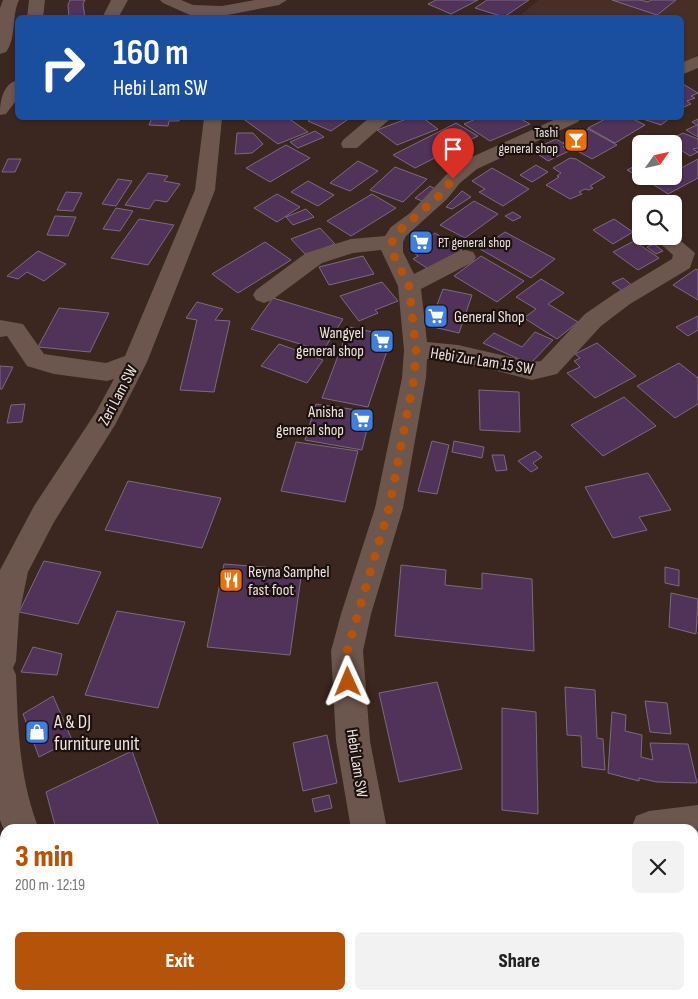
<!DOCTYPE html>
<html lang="en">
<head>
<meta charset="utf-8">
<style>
  body { margin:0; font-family:"Sofia Sans Condensed",sans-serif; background:#f2f2f2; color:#222; height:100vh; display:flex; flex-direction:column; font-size:19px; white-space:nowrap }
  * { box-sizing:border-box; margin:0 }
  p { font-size:16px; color:#767676 }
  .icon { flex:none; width:28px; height:28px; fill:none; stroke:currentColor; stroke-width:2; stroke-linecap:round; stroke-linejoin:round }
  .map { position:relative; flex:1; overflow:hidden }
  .sheet { position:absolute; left:0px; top:824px; width:699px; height:176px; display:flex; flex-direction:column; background:#fff; border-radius:15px 15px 0 0; box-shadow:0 1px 4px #0004 }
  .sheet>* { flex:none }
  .hud { position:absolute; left:15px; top:15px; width:669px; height:105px; border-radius:8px; box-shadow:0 1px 4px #0004; background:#1a4fa0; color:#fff; overflow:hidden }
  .needle { width:32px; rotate:56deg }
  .tools { position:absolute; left:632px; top:135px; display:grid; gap:10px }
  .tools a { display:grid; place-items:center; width:50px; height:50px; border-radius:8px; background:#fff; box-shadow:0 1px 4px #0004; font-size:25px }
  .pin { position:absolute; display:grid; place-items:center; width:42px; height:42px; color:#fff; margin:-51px -21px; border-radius:50% 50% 50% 0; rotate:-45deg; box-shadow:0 0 5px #0007 }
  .pin .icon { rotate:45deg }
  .me { position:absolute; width:55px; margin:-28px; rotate:359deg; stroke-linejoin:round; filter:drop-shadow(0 0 4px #0008) }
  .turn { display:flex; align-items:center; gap:18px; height:105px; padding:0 15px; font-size:22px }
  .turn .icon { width:65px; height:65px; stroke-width:2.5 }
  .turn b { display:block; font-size:35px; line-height:42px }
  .round { display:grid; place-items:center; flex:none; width:52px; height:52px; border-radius:8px; background:#f2f2f2 }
  .head { display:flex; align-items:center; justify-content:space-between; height:85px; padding:0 15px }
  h1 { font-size:30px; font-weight:800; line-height:38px; color:#b45309 }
  .cta { display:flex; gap:10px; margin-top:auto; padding:10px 15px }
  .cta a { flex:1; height:58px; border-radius:8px; background:#b45309; color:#fff; font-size:20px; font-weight:800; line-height:58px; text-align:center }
  .cta a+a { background:#f2f2f2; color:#222 }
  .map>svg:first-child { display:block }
  .built { fill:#482f25 }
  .building { fill:#513259; stroke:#7a6b7e }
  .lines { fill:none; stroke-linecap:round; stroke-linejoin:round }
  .minor { fill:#6d564e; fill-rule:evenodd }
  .route { stroke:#b45309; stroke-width:9; stroke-dasharray:0 16.2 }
  .labels { text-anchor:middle; stroke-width:4.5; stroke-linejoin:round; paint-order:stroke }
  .far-poi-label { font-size:14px; fill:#f1e3de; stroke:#1b120f; text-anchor:end }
  .poi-label { font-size:16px; fill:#f1e3de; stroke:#1b120f; text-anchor:start }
  .street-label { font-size:16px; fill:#f1e3de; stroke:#1b120f }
  .near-poi-label { font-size:19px; fill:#f1e3de; stroke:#1b120f; text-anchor:start }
</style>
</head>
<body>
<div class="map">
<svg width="698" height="999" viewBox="0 0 698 999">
  <rect width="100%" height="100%" fill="#3b271f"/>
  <path class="built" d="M538,0h160v54l-10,9 -7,2v-47h-163z"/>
  <path class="building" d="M70,0h15l-2,4 2,14h-16l-1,-13z
    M436,0h42l-27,14 -23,-10z
    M487,0h42l-25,17 -29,-9z
    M612,0h28l8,2 3,-2h25l-19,15z
    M681,83l17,10 -7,3 4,2 -8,3 4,3 -10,4z
    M152,118h28l-1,3h-10l-1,5 -19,-1z
    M242,118h46l20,14 -30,12z
    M313,118h37l-19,13 -23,-10z
    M409,118h14l15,11 -41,16 -20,-15z
    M478,118h41l11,6 -40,17 -26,-17z
    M607,118h24l14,7 -30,18 -27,-15z
    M640,118h30l-9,7z
    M698,119v18l-12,-7 11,-5 -5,-3z
    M456,123l22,13 -63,32 -22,-13z
    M588,129l29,16 -25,14 -29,-16z
    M315,131l9,6 -26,11 -8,-6z
    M237,133h16l10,11 -11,9 -17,1z
    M683,133l15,6v9l-5,1 5,3 -8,4 -23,-15z
    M556,139l10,6 -3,2 6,4 -21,10 -16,-11z
    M286,145l24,13 -40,24 -24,-14z
    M570,158l6,1 29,18 -15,9 3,2 -4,2 -4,-1 -6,3 3,2 -12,5 -24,-14 13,-8 -2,-1 4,-3 -8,-5z
    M8,159h13l-6,13h-13z
    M698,159v19l-30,16 -17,-11 14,-7h9v-4z
    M358,161l20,10 -28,20 -20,-8z
    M641,163v13h14l-9,5 -19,-11z
    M536,165l12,7 -16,10 -12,-7z
    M395,167l32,12 -24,23 -33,-12z
    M492,168l37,21 -26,17 -24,-14 6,-3 -13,-8z
    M148,173l20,3 -4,5 16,3 -13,18 -12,-2 -6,9 -24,-4z
    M118,179l14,2 -16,25 -14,-2z
    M308,181l26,14 -16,11 -27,-14z
    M430,186l9,5 -15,11 -9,-4z
    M462,191l9,6 -19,12 -6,-2z
    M66,192l16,1 -9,18 -16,-1z
    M277,194l23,13 -23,15 -23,-14z
    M372,194l24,14 -45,28 -24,-15z
    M474,201l24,13 -33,24 -25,-13z
    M116,208l17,3 -13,20 -17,-2z
    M306,209l8,8 -21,8 -7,-8z
    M513,212l8,5 -8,4 -8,-5z
    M55,216l21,1 -8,19 -21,-1z
    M139,219l35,6 -26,40 -37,-7z
    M614,219l19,13 -20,12 -20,-14z
    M320,228l15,16 -29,11 -15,-16z
    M505,232l50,27 -24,19 -51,-29z
    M435,233l27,17 -32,20 -17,-11 5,-3 -4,-3 8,-5 -5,-3z
    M647,237l6,4 -9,4 -6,-4z
    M634,241l25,17 -21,12 -25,-18z
    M265,242l26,18 -53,33 -26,-19z
    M654,244l9,7 -7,3 -9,-7z
    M38,251l28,13 -22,17 -17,-9 -9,7 -11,-3z
    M363,256l11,18 -45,11 -10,-18z
    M481,256l43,25 -27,21 -43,-26z
    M696,269l2,1v30l-25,-15z
    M623,278l11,9 -10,5 -12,-9z
    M541,279l23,14 -16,11 30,18 -21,17 -33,-21 12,-9 -20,-12z
    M382,282l16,19 -23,9 3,3 -19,8 -19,-25z
    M443,289l29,6 -13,38 -30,-7z
    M273,298l70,21 -20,32 -72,-22z
    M197,302l26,7 -8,11 15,1 -16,71 -34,-2 17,-70 -11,-2z
    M59,308l50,5 -19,39 -52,-5z
    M698,316v14l-10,6 -12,-9z
    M349,327l43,9 -24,71 -46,-9z
    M535,332l18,8 -23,24 -47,-21 11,-10 28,14z
    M597,343l39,33 -41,22 -28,-25 13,-6 -6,-6 6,-3 -5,-4z
    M279,344l44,16 -16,23 -46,-17z
    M679,363l19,15v26l-23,14 -38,-32z
    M0,366l13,1 -11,22h-2z
    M479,390l40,2 1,40 -40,-2z
    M624,397l32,29 -53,30 -32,-31z
    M25,404l-3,18 -15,1 4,-18z
    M316,404l55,8 -9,38 -57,-10z
    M432,441l17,4 -12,49 -19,-3z
    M454,441l30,6 -2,11 -30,-6z
    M296,442l62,9 -13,51 -64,-11z
    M535,451l7,6 -9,6 5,5 -7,4 -13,-11z
    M492,455h12l3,15 -11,1z
    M648,473l23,37 -32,7 8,13 -34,8 -28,-51z
    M128,481l93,17 -19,50 -97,-18z
    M44,561l57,11 -23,52 -59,-12z
    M224,564l78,6 -12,85 -83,-8z
    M401,565l45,5 -1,15 37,4v-16l50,6 2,72 -139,-15z
    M665,567l14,3v16l-14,-3z
    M671,593l27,6 -2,35 -27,-7z
    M117,611l68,11 -27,86 -73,-13z
    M33,647l29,7 -5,21 -36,-3z
    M437,682l25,87 -63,13 -20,-89z
    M565,687l30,3 2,48 6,1 2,31 -23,-3 -1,-31 -14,-1z
    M53,696l19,44 -33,17 -16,-43z
    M645,701l22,2 4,31 -21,-2z
    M502,708l34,4 2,102 -36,-4z
    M612,712l14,3 -1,16 17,4 -1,22 12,3 -3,-17 38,1 9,39 -40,-1 -18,-4v3l-31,-8z
    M327,735l10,48 -34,8 -10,-48z
    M132,751l28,78h-104l-10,-37z
    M329,795l3,13 -17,4 -3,-13z
    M234,995h68l2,4h-77z"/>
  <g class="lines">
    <path class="minor" d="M3,0h16c-8,17 -2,37 -13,52l-6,2v-46z
      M29,0h16l-2,18h-16z
      M111,0h17l-10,18h-16z
      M160,0h21l12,5 29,1 33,-6h32l-8,5 -57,11 -32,-1 -27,-12z
      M698,56v12l-17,7v-12z
      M18,80v18l-12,16 -6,1c0,-13 2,-31 18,-35z
      M204,118h18l-7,72 -68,172 -32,63 -61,97 -26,50 -9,43 -3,46 -3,7 3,7c2,53 3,104 23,154h-34v4l-5,-13v-250l34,-64 62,-94 18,-33 -7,2 -53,-7 -27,-8 -20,-30 -7,1v-17l23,4 21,30 62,9 19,-7 70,-166z
      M369,118h22l-34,30h-14l-2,-4 2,-4z
      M558,118h23l-3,4 -101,47 -17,14 -13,16 -41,37 -3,6v10l11,22 43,-22 8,-2 8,2 3,5 -3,5 -52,27 6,53 31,3 74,17 9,-1 44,-47 29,-20 58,-35 1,-4 -21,-19 22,-1 21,18 -5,15 -60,36 -29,22 -44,48 -25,6 -74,-19 -31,-2 -1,19 -23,130 -32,106 -8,37 7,90 17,88h-36l-15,-88 -5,-90 10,-37 34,-106 27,-130 2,-28 -6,-64 -17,-36 -28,3 -31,10 -50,37 -8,3 -8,-3 -3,-5 3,-5 50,-37 45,-14 34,-3 6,-9 19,-14 36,-38 17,-14z
      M698,805v36h-4v-12h-63l5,-13 13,-5z
      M91,995h41l2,4h-41z
      M152,995h43l-2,4h-43z"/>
  </g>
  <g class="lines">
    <path class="route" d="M348,682l-1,-31 42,-143 25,-130 2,-28 -7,-64 -17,-34v-10l6,-10 42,-37 13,-16"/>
  </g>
  <defs>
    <g id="bar-square" transform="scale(1.25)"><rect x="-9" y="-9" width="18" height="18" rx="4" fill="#e8710a" stroke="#1b120f"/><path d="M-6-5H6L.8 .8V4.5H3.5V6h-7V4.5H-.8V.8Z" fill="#fff"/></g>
    <g id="supermarket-square" transform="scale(1.25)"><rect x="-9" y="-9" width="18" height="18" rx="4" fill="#3f7fe0" stroke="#1b120f"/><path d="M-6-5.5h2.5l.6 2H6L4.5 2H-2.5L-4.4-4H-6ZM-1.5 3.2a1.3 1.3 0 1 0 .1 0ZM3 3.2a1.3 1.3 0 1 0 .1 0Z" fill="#fff"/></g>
    <g id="restaurant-square" transform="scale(1.25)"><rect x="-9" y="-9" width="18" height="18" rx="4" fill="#e8710a" stroke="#1b120f"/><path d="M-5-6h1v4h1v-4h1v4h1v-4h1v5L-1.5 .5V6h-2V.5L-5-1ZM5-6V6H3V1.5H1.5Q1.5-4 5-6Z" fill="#fff"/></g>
    <g id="shop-square" transform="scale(1.25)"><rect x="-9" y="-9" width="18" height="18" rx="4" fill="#3f7fe0" stroke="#1b120f"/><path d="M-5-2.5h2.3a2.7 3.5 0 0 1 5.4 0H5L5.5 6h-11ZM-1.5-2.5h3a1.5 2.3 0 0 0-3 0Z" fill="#fff"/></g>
  </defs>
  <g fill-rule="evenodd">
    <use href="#bar-square" x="576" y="140"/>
    <use href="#supermarket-square" x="421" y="242"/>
    <use href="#supermarket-square" x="436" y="316"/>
    <use href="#supermarket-square" x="382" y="341"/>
    <use href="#supermarket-square" x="362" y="420"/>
    <use href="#restaurant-square" x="231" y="580"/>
    <use href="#shop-square" x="37" y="732"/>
  </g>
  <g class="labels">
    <g class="far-poi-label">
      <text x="558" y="137">Tashi<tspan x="558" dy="16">general shop</tspan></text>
      <text x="438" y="247" text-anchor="start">P.T general shop</text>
    </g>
    <g class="poi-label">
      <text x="454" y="322">General Shop</text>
      <text x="364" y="338" text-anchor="end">Wangyel<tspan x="364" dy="18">general shop</tspan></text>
      <text x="344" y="417" text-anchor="end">Anisha<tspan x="344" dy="18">general shop</tspan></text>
      <text x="248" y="577">Reyna Samphel<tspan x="248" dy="18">fast foot</tspan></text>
    </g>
    <g class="street-label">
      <text transform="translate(482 360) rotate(9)" y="6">Hebi Zur Lam 15 SW</text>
      <text transform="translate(117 395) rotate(-62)" y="6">Zeri Lam SW</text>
      <text transform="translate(358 763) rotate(81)" y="6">Hebi Lam SW</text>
    </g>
    <g class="near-poi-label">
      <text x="54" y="728">A &amp; DJ<tspan x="54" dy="22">furniture unit</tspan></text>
    </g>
  </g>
</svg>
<div class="tools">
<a><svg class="needle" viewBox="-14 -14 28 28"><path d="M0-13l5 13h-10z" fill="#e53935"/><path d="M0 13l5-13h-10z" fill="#767676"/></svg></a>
<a><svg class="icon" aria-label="search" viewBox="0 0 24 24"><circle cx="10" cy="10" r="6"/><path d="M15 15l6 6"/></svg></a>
</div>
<div class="pin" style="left:453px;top:179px;background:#d93025"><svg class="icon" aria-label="arrive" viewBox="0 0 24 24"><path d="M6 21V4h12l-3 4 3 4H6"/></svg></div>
<svg class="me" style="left:348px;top:682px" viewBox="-20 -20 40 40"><path d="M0-17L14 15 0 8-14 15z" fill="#b45309" stroke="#fff" stroke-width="4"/></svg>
<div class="hud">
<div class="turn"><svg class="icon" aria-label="right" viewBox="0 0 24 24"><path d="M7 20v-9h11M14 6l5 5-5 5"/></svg><div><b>160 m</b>Hebi Lam SW</div></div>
</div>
<section class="sheet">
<div class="head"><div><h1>3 min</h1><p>200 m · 12:19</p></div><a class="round"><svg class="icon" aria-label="close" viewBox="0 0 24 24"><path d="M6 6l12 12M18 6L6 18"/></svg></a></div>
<div class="cta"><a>Exit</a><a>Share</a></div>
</section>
</div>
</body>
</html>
